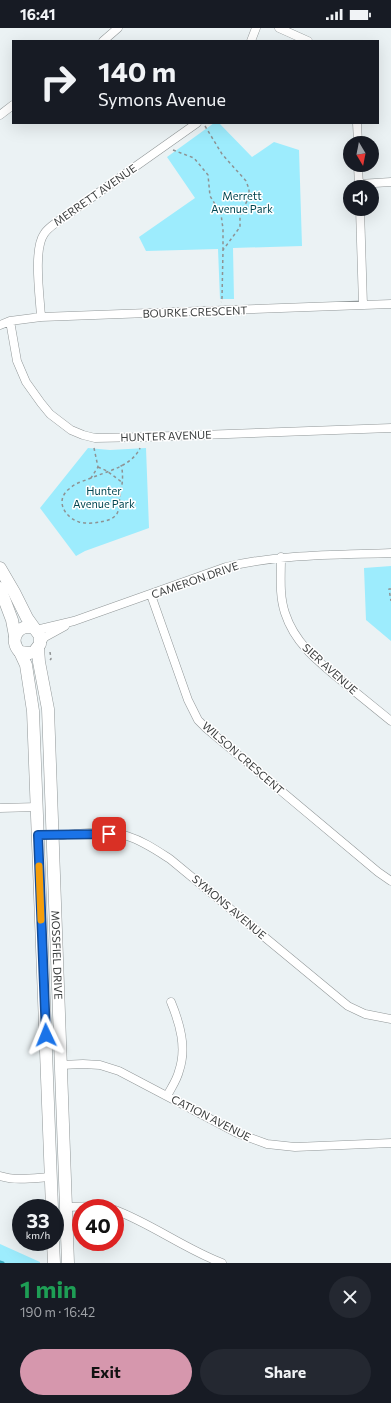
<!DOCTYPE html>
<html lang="en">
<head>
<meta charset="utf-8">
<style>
  body { margin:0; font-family:Commissioner,sans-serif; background:#242831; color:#f1f3f6; height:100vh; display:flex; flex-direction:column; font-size:15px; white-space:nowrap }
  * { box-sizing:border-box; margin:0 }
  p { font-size:13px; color:#9ea1a6 }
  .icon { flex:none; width:22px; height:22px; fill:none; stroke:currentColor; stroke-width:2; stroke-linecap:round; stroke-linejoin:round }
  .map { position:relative; height:1235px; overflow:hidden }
  .sheet { display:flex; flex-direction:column; background:#171b24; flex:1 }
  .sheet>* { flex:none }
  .top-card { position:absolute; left:12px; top:12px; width:367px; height:84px; border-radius:0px; box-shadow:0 4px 16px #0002; background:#171b24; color:#f1f3f6; overflow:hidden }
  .needle { width:26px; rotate:170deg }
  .controls { position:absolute; left:343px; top:108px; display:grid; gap:8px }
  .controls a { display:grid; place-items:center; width:36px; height:36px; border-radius:50%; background:#171b24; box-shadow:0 4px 16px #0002; font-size:20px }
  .speed { position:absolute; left:12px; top:1171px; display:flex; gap:8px; font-size:20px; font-weight:700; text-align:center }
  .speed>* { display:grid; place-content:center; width:52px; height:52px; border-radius:50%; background:#171b24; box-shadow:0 4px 16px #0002; line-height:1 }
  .speed small { font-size:10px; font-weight:400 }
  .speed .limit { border:6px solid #d22; background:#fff; color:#111 }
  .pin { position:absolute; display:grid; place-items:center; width:34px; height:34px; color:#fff; margin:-17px; border-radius:8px; box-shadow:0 2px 6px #0006 }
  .me { position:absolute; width:44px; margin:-22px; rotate:358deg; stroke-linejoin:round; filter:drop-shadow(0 0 3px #0008) }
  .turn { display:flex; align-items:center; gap:14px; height:84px; padding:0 20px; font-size:18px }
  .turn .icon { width:52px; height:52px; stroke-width:2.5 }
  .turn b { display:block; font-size:28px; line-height:34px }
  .round { display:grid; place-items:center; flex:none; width:42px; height:42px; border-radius:21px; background:#242831 }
  .headline { display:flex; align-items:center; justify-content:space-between; height:68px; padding:0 20px }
  h1 { font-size:24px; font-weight:700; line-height:30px; color:#1e9e55 }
  .button { display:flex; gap:8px; margin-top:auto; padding:8px 20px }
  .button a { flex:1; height:46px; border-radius:24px; background:#d697ad; color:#111; font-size:16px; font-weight:700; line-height:46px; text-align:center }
  .button a+a { background:#242831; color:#f1f3f6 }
  .status { display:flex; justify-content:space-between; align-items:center; height:28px; padding:0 20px; background:#171b24; direction:ltr }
  .status svg { height:11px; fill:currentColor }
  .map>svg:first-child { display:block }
  .green { fill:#9decfd }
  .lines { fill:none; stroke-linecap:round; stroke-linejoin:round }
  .stream { stroke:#3eadc1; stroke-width:3 }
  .street-casing { stroke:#919798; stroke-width:9 }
  .secondary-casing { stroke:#919798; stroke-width:13 }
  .path { stroke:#8e9293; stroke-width:1.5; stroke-dasharray:3 3; stroke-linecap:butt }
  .street { stroke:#fff; stroke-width:8 }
  .secondary { stroke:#fff; stroke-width:12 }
  .route-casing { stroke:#114b97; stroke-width:10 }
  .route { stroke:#1a73e8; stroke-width:7 }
  .slow { stroke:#f59e0b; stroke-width:7 }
  .labels { text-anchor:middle; stroke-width:3; stroke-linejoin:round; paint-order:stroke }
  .street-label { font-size:11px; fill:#3a3d3d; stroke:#fff }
  .park-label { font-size:11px; fill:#014651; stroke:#fff }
</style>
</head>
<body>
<div class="status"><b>16:41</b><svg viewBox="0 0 49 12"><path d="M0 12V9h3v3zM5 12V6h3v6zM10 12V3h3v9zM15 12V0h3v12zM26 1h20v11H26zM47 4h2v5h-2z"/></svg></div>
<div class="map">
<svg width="391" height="1235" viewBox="0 0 391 1235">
  <rect width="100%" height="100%" fill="#ebf2f4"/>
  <path class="green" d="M214,95h5l33,34 22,-15 25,8 3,96 -69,2 1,51h-14l-2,-50 -72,2 -7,-14 56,-39 -28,-41z
    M88,420l22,2 36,-2 3,80 -64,23 -9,5 -36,-48z
    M391,538v75l-25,-21 -2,-52z
    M0,1216l40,18v1h-40z"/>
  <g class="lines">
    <path class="stream" d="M0,1234l3,1"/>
    <g class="street-casing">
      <path id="street" d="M279,0l29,13
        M103,13l15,-13
        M251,13l5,-13
        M0,87l13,-10
        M357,95l1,20
        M358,137l1,22
        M359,156l32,-2
        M360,181l3,96
        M41,289c-1,-20 -8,-67 3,-83 3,-5 9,-9 13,-12l140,-99
        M10,293l7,40 9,21 15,21 9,11 21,16 12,5 12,3 50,-1 246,-9
        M0,297l10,-4 31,-4 350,-13
        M281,529c0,19 -2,38 4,56 10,31 34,49 58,69 16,13 32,26 48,39
        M151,567l37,105 10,20 8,8 172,144 13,9
        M36,602l38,-9 152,-54c54,-13 110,-12 165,-14
        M40,616l5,-7 20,-11
        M0,780l37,-1
        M52,808c23,-2 53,-6 75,0 16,5 29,14 43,23l178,147 17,8 26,5
        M61,1037l22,-1 17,1 19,6 118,62 30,11 28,3 96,-4
        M167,1068c4,-8 10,-16 12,-25 8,-23 1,-47 -8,-69
        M0,1148c16,5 34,2 51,1
        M67,1179l29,-1 11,2
        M115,1182c37,14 70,39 107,53"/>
    </g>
    <g class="secondary-casing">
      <g id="secondary">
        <path d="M0,540l14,24 13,26 13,18v8l-6,8 -4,1 -10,-1c-12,-12 -2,-29 14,-24"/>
        <path d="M0,560l12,32 3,16"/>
        <path id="s1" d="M38,620l1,14 9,47 20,554"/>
        <path d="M20,624l6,13 7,46 19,497"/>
        <path d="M53,1214l1,21"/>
      </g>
    </g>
    <path class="path" d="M205,98l17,28 24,27 3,8v8l-4,8 -5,12v10l-17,23 -1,48 -1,4
      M173,122l21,8 14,17 2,21 11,18 2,15v21
      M94,420l4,19 -7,11c17,-7 41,-12 49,-30
      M98,439l9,4 16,12
      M91,450c-7,3 -16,5 -22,11 -14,11 -5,28 10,33 7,2 15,1 21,0 5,-1 11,-2 15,-6 5,-4 4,-14 5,-20 2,-10 4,-21 1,-31
      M391,561h-2l2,12
      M50,624l1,7 -1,1"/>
    <use href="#street" class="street"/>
    <use href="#secondary" class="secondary"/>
  </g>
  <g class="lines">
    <g class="route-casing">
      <path id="route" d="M46,1007l-8,-200 71,-1"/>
    </g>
    <use href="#route" class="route"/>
    <path class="slow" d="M39,838l2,54"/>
  </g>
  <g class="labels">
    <g class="street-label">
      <text transform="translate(95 167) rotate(-35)" y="4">MERRETT AVENUE</text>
      <text transform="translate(195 284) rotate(-2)" y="4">BOURKE CRESCENT</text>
      <text transform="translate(166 408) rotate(-2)" y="4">HUNTER AVENUE</text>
      <text transform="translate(195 552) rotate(-19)" y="4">CAMERON DRIVE</text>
      <text transform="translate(330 641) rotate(42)" y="4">SIER AVENUE</text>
      <text transform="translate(243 730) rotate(41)" y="4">WILSON CRESCENT</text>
      <text transform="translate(229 879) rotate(40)" y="4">SYMONS AVENUE</text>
      <text dy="4" stroke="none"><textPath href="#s1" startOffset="308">MOSSFIEL DRIVE</textPath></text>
      <text transform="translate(211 1090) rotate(27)" y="4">CATION AVENUE</text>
    </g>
    <g class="park-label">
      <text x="242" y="172">Merrett<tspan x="242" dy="13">Avenue Park</tspan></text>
      <text x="104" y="467">Hunter<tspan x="104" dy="13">Avenue Park</tspan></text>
    </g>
  </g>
</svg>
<div class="controls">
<a><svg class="needle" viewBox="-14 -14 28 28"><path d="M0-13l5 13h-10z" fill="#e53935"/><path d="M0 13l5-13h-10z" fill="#9ea1a6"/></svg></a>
<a><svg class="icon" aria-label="sound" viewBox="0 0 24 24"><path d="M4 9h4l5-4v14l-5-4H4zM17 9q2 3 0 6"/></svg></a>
</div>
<div class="speed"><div>33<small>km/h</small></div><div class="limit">40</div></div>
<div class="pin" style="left:109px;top:806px;background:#d93025"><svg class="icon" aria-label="arrive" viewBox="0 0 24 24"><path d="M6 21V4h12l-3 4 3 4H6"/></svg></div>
<svg class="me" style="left:46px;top:1007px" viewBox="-20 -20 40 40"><path d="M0-17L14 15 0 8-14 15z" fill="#1a73e8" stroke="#fff" stroke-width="4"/></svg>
<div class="top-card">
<div class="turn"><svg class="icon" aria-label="right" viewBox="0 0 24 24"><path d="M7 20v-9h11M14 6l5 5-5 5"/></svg><div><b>140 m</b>Symons Avenue</div></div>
</div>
</div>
<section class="sheet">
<div class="headline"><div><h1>1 min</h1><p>190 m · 16:42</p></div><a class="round"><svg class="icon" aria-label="close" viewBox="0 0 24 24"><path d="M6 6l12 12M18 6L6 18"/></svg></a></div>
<div class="button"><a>Exit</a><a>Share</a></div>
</section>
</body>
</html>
